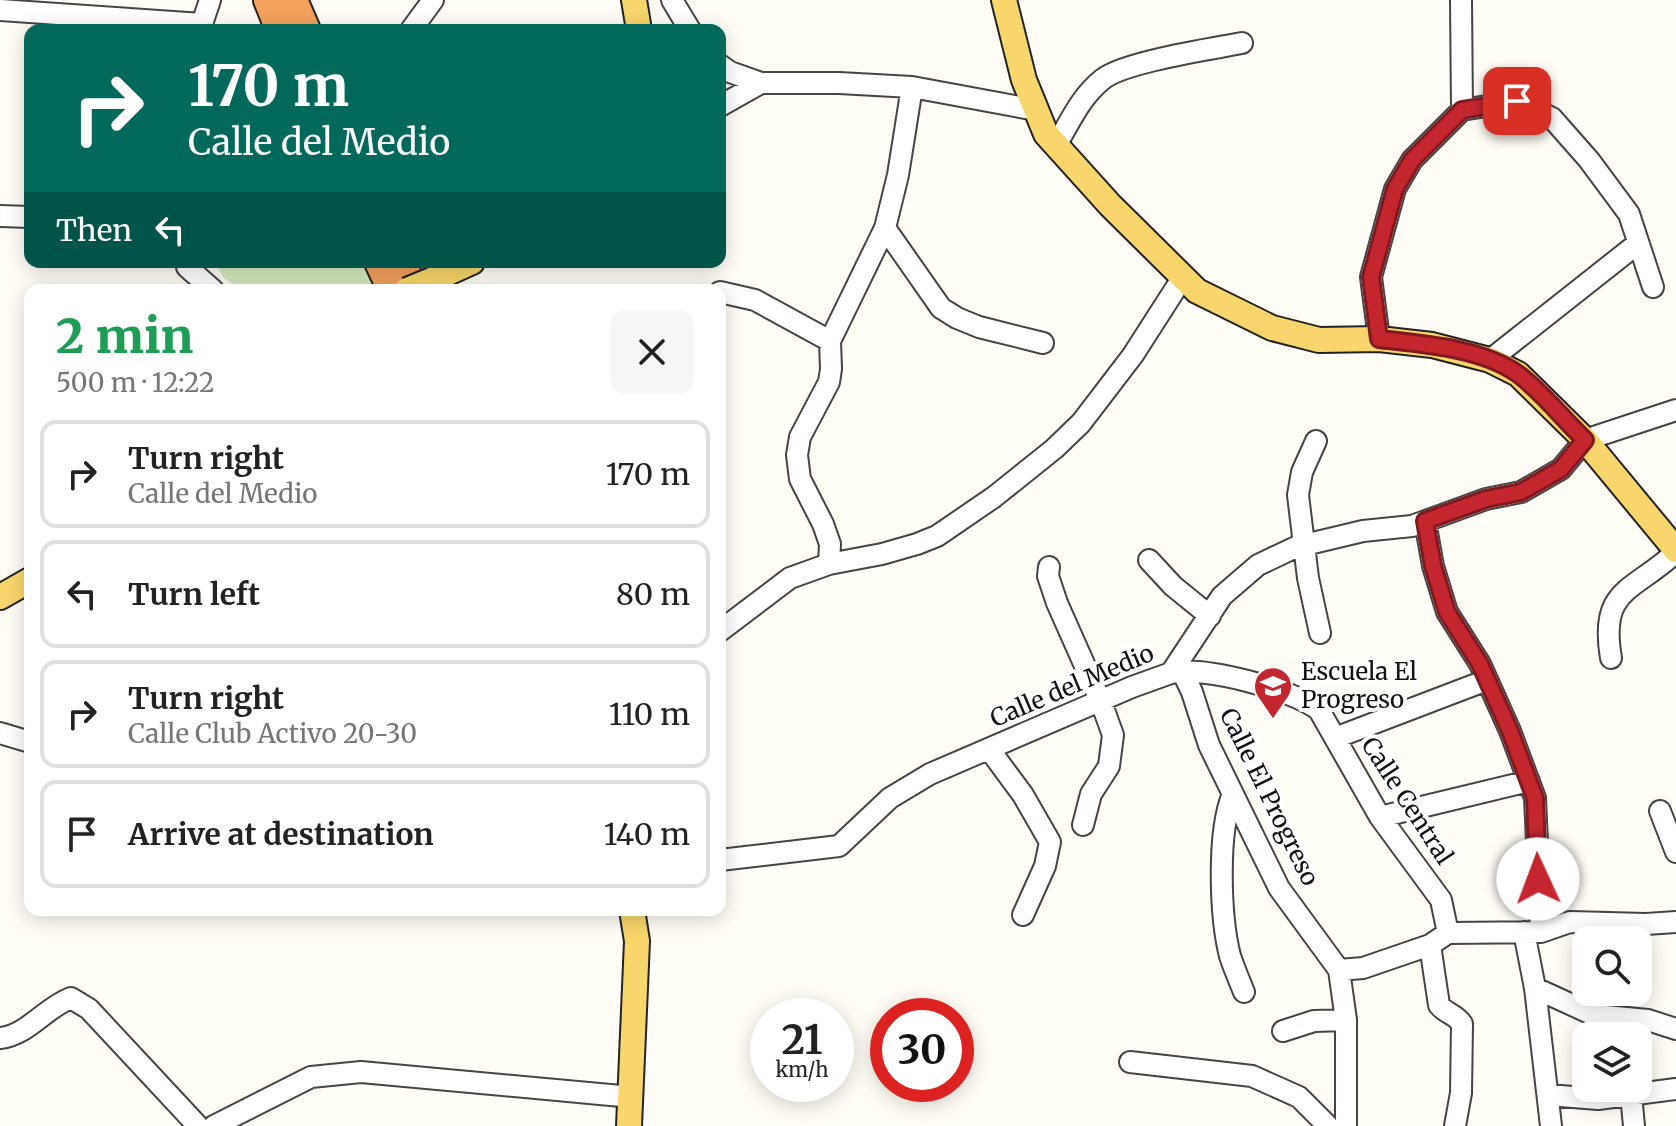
<!DOCTYPE html>
<html lang="en">
<head>
<meta charset="utf-8">
<style>
  body { margin:0; font-family:Merriweather,serif; background:#f6f6f6; color:#222; height:100vh; display:flex; flex-direction:column; font-size:30px; white-space:nowrap }
  * { box-sizing:border-box; margin:0 }
  p { font-size:26px; color:#767676 }
  .icon { flex:none; width:44px; height:44px; fill:none; stroke:currentColor; stroke-width:2; stroke-linecap:round; stroke-linejoin:round }
  .map { position:relative; flex:1; overflow:hidden }
  .drawer { position:absolute; left:24px; top:284px; width:702px; height:632px; display:flex; flex-direction:column; background:#fff; border-radius:16px; box-shadow:0 4px 20px #0003 }
  .drawer>* { flex:none }
  .top-card { position:absolute; left:24px; top:24px; width:702px; height:244px; border-radius:16px; box-shadow:0 4px 20px #0003; background:#00695c; color:#fff; overflow:hidden }
  .controls { position:absolute; left:1572px; top:926px; display:grid; gap:16px }
  .controls a { display:grid; place-items:center; width:80px; height:80px; border-radius:16px; background:#fff; box-shadow:0 4px 20px #0003; font-size:40px }
  .speed { position:absolute; left:750px; top:998px; display:flex; gap:16px; font-size:40px; font-weight:700; text-align:center }
  .speed>* { display:grid; place-content:center; width:104px; height:104px; border-radius:50%; background:#fff; box-shadow:0 4px 20px #0003; line-height:1 }
  .speed small { font-size:20px; font-weight:400 }
  .speed .limit { border:12px solid #d22; background:#fff; color:#111 }
  .pin { position:absolute; display:grid; place-items:center; width:68px; height:68px; color:#fff; margin:-34px; border-radius:16px; box-shadow:0 4px 12px #0006 }
  .me { position:absolute; width:88px; margin:-44px; rotate:358deg; stroke-linejoin:round; filter:drop-shadow(0 0 6px #0008) }
  .turn { display:flex; align-items:center; gap:28px; height:168px; padding:0 32px; font-size:36px }
  .turn .icon { width:104px; height:104px; stroke-width:2.5 }
  .turn b { display:block; font-size:56px; line-height:68px }
  .then { display:flex; align-items:center; height:76px; padding:0 32px; background:#0003; gap:16px; font-size:30px }
  .round { display:grid; place-items:center; flex:none; width:84px; height:84px; border-radius:16px; background:#f6f6f6 }
  .head { display:flex; align-items:center; justify-content:space-between; height:136px; padding:0 32px }
  h1 { font-size:48px; font-weight:800; line-height:60px; color:#1e9e55 }
  ul { padding:0; list-style:none }
  li { display:flex; align-items:center; gap:24px; height:108px; margin:0 16px 12px; padding:0 16px; border:4px solid #e0e0e0; border-radius:16px }
  li div { flex:1 }
  li b { display:block; font-size:30px }
  li em { font-style:normal }
  .map>svg:first-child { display:block }
  .green { fill:#d5ebbd }
  .lines { fill:none; stroke-linecap:round; stroke-linejoin:round }
  .minor-casing { stroke:#444; stroke-width:24 }
  .major-casing { stroke:#222; stroke-width:28 }
  .highway-casing { stroke:#222; stroke-width:32 }
  .minor { stroke:#fff; stroke-width:20 }
  .major { stroke:#f9d66b; stroke-width:24 }
  .highway { stroke:#f5a25d; stroke-width:28 }
  .major-bridge-casing { stroke:#222; stroke-width:28; stroke-linecap:butt }
  .major-bridge { stroke:#f9d66b; stroke-width:24 }
  .route-casing { stroke:#7f191e; stroke-width:20 }
  .route { stroke:#c4262e; stroke-width:14 }
  .labels { text-anchor:middle; stroke-width:8; stroke-linejoin:round; paint-order:stroke }
  .poi-label { font-size:24px; fill:#111; stroke:#fff; text-anchor:start }
  .street-label { font-size:24px; fill:#111; stroke:#fff }
</style>
</head>
<body>
<div class="map">
<svg width="1676" height="1126" viewBox="0 0 1676 1126">
  <rect width="100%" height="100%" fill="#fffdf5"/>
  <path class="green" d="M214,262h150l12,28h-135l-17,-12z"/>
  <g class="lines">
    <g class="minor-casing">
      <path id="minor" d="M672,0l18,30
        M1461,0l1,110
        M0,10l202,14
        M200,30l10,-30
        M411,30l22,-30
        M720,65l10,7 31,11h78l73,4 124,23
        M720,106l41,-23
        M1056,145c14,-23 25,-49 47,-66 21,-17 108,-30 139,-36
        M0,216l30,1
        M885,228l56,80 16,10 22,9 64,16
        M187,267l26,23
        M720,292l35,8 75,41
        M1379,339l-8,-62 24,-88 17,-29 50,-50 55,-9 35,17 37,42 40,54 24,73
        M1490,360l147,-116
        M1316,441l-14,31 -4,23 10,83 12,55
        M1425,521l8,45 14,46 33,52 30,67 25,67 6,134
        M1149,560l24,26 37,30
        M829,564l1,-20 -7,-20 -23,-45 -3,-24 3,-18 29,-55 2,-13 -1,-28 55,-113 13,-53 14,-88
        M1049,567l-1,9 9,27 44,99 12,33 -4,31 -18,28 -8,31
        M720,631l70,-53 39,-14 53,-10 35,-10 20,-8 57,-39 60,-48 27,-26 52,-68 50,-78
        M1611,658c-12,-70 22,-66 65,-106
        M1182,671l10,21 17,53 70,143 60,82 7,50v106
        M1171,673c33,-7 121,16 148,37l61,107 61,83 7,33
        M0,733l30,9
        M1335,738l152,-58
        M989,749l34,46 27,47 -5,24 -22,49
        M1233,794c-16,37 -13,122 -3,162 4,12 9,24 14,36
        M1660,811l16,41
        M1380,817l149,-36
        M720,860l119,-14 51,-48 40,-24 202,-87 39,-14 51,-77 36,-31 38,-18 67,-16 49,-5 74,-27 35,-7 40,-23 24,-29 91,-30
        M1524,932l11,56 16,138
        M1430,945l9,60c7,9 17,9 23,19l-1,69 -6,33
        M1339,970l24,-2 67,-23 18,-12 93,-1 29,-10 76,2 30,-2
        M1535,988l59,27 54,5 28,9
        M1283,1031l31,-10 32,-1
        M0,1038c28,-3 46,-31 71,-40l18,11 109,117
        M1130,1062l122,14 47,21 29,29
        M1631,1094l3,32
        M1548,1095l50,4 78,-10
        M214,1126l97,-49 50,-5 271,25"/>
    </g>
    <g class="major-casing">
      <path id="major" d="M634,0l5,30
        M1004,0l20,80 22,54 64,71 87,86 75,37 47,12 60,-1 53,6 58,15 28,14 67,66 91,110
        M441,276l31,-14
        M0,597l30,-17
        M629,1126l8,-185 -5,-31"/>
    </g>
    <g class="highway-casing">
      <path id="highway" d="M268,0l12,30
        M293,0l13,30
        M379,262l13,28
        M402,262l11,28"/>
    </g>
    <use href="#minor" class="minor"/>
    <use href="#major" class="major"/>
    <use href="#highway" class="highway"/>
    <g class="major-bridge-casing">
      <path id="major-bridge" d="M407,290l34,-14"/>
    </g>
    <use href="#major-bridge" class="major-bridge"/>
  </g>
  <g class="lines">
    <g class="route-casing">
      <path id="route" d="M1517,101l-55,9 -50,50 -17,29 -24,88 8,62c43,5 103,9 139,35 23,17 46,46 67,66l-24,29 -40,23 -35,7 -61,22 8,45 14,46 33,52 30,67 25,67 3,81"/>
    </g>
    <use href="#route" class="route"/>
  </g>
  <defs>
    <g id="school-pin" transform="scale(2)"><path d="M0 17L-7.5 6A9.5 9.5 0 1 1 7.5 6Z" fill="#c4262e" stroke="#fff"/><path d="M0-5L7-2L0 1L-7-2ZM-4 1L0 2.5L4 1V4Q0 6-4 4Z" fill="#fff"/></g>
  </defs>
  <g fill-rule="evenodd">
    <use href="#school-pin" x="1273" y="686"/>
  </g>
  <g class="labels">
    <g class="poi-label">
      <text x="1301" y="680">Escuela El<tspan x="1301" dy="28">Progreso</tspan></text>
    </g>
    <g class="street-label">
      <text transform="translate(1072 686) rotate(-23)" y="8">Calle del Medio</text>
      <text transform="translate(1269 797) rotate(64)" y="8">Calle El Progreso</text>
      <text transform="translate(1407 801) rotate(57)" y="8">Calle Central</text>
    </g>
  </g>
</svg>
<div class="controls">
<a><svg class="icon" aria-label="search" viewBox="0 0 24 24"><circle cx="10" cy="10" r="6"/><path d="M15 15l6 6"/></svg></a>
<a><svg class="icon" aria-label="layers" viewBox="0 0 24 24"><path d="M12 4l9 5-9 5-9-5zM3 14l9 5 9-5"/></svg></a>
</div>
<div class="speed"><div>21<small>km/h</small></div><div class="limit">30</div></div>
<div class="pin" style="left:1517px;top:101px;background:#d93025"><svg class="icon" aria-label="arrive" viewBox="0 0 24 24"><path d="M6 21V4h12l-3 4 3 4H6"/></svg></div>
<svg class="me" style="left:1538px;top:879px" viewBox="-20 -20 40 40"><circle r="19" fill="#fff"/><path d="M0-13L10 11 0 6-10 11z" fill="#c4262e"/></svg>
<div class="top-card">
<div class="turn"><svg class="icon" aria-label="right" viewBox="0 0 24 24"><path d="M7 20v-9h11M14 6l5 5-5 5"/></svg><div><b>170 m</b>Calle del Medio</div></div>
<div class="then">Then<svg class="icon" aria-label="left" viewBox="0 0 24 24"><path d="M17 20v-9H6M10 6l-5 5 5 5"/></svg></div>
</div>
<section class="drawer">
<div class="head"><div><h1>2 min</h1><p>500 m · 12:22</p></div><a class="round"><svg class="icon" aria-label="close" viewBox="0 0 24 24"><path d="M6 6l12 12M18 6L6 18"/></svg></a></div>
<ul>
<li><svg class="icon" aria-label="right" viewBox="0 0 24 24"><path d="M7 20v-9h11M14 6l5 5-5 5"/></svg><div><b>Turn right</b><p>Calle del Medio</p></div><em>170 m</em></li>
<li><svg class="icon" aria-label="left" viewBox="0 0 24 24"><path d="M17 20v-9H6M10 6l-5 5 5 5"/></svg><div><b>Turn left</b></div><em>80 m</em></li>
<li><svg class="icon" aria-label="right" viewBox="0 0 24 24"><path d="M7 20v-9h11M14 6l5 5-5 5"/></svg><div><b>Turn right</b><p>Calle Club Activo 20-30</p></div><em>110 m</em></li>
<li><svg class="icon" aria-label="arrive" viewBox="0 0 24 24"><path d="M6 21V4h12l-3 4 3 4H6"/></svg><div><b>Arrive at destination</b></div><em>140 m</em></li>
</ul>
</section>
</div>
</body>
</html>
